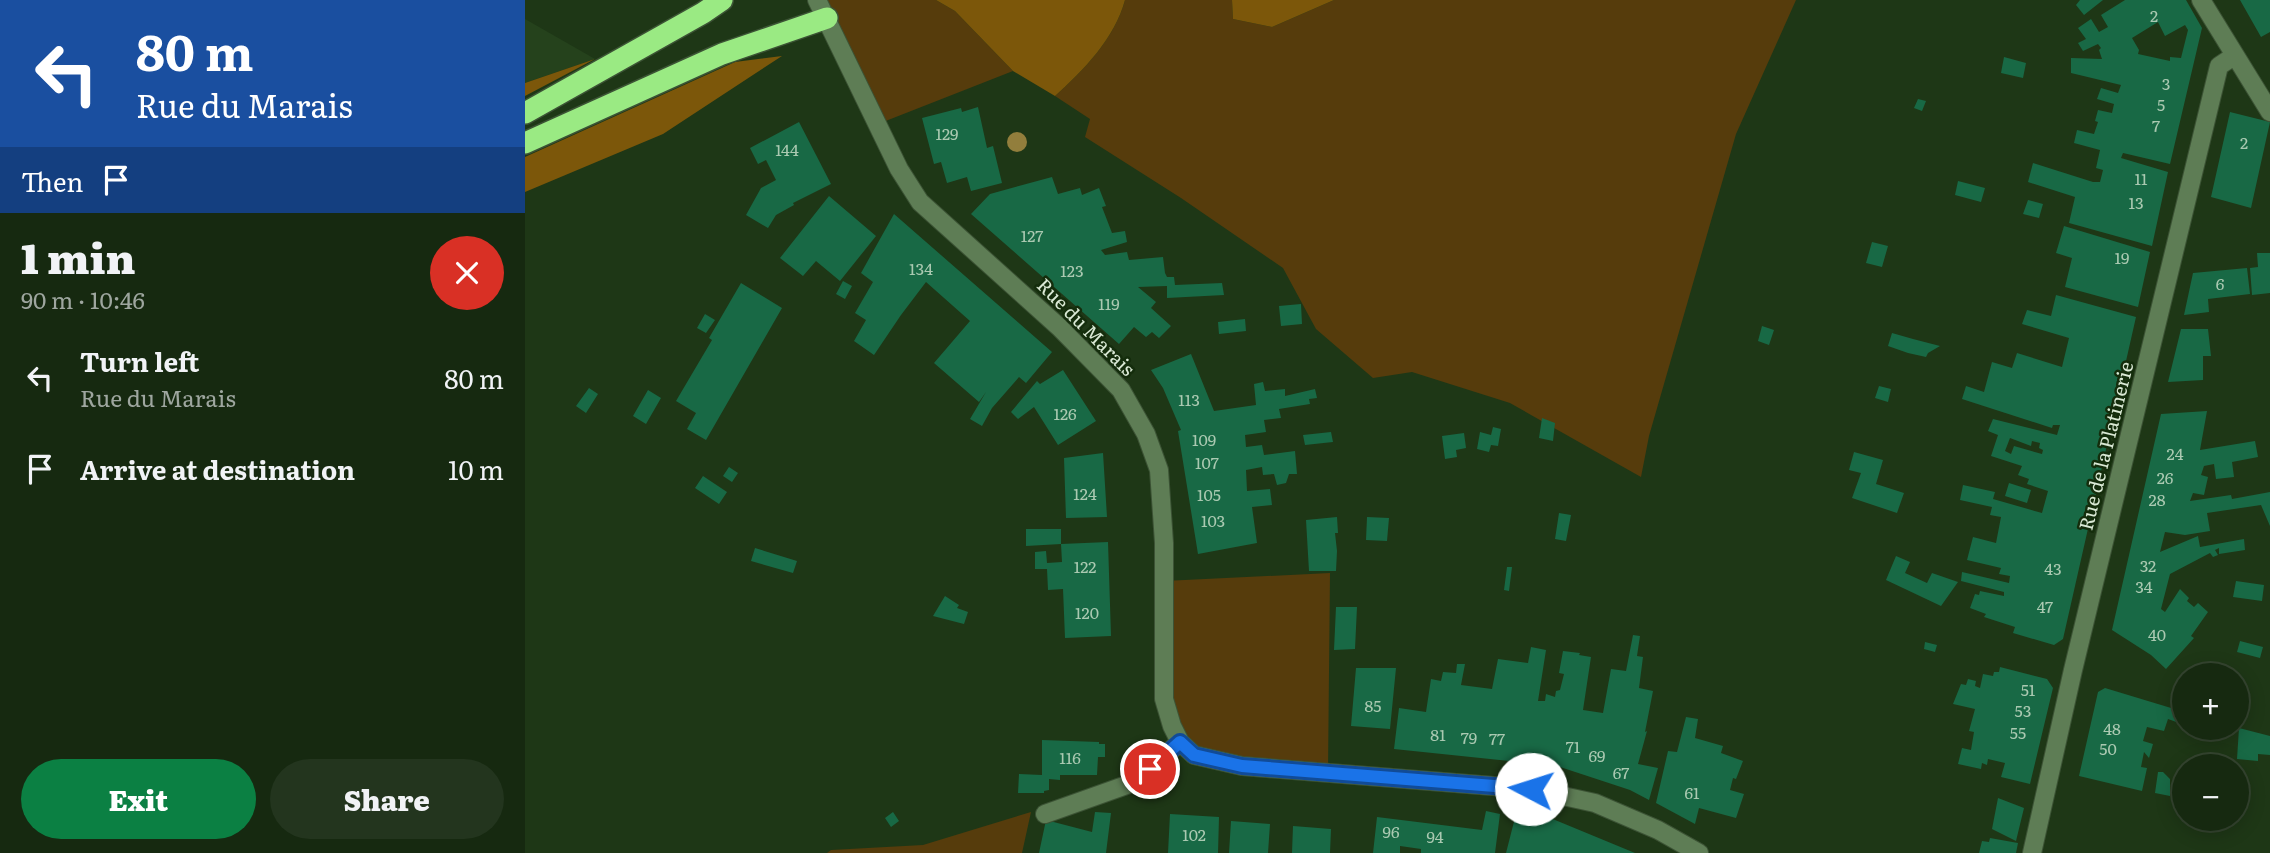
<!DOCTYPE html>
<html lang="en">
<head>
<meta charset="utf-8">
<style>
  body { margin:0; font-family:Literata,serif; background:#23351e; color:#f1f3f6; height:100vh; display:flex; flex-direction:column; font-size:26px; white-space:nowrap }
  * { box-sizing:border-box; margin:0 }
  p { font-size:23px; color:#9ea69f }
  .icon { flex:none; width:38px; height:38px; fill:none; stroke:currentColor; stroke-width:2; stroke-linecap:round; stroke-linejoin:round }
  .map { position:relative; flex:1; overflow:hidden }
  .details { display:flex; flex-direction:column; background:#162910; width:525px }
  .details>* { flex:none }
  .banner { background:#1a4fa0; color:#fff; overflow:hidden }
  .controls { position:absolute; left:1647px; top:663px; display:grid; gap:14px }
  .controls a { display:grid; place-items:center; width:77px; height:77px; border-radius:50%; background:#162910; box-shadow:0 4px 18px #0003,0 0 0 2px #354530; font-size:35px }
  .pin { position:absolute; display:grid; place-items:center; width:60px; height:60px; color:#fff; margin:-30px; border:4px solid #fff; border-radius:50%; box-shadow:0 2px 7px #0007 }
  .me { position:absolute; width:77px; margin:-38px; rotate:275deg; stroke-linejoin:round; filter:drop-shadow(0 0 5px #0008) }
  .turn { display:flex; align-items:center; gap:24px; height:147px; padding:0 21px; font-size:32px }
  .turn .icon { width:91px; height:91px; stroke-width:2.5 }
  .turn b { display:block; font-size:49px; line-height:60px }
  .then { display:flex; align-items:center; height:66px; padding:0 21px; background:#0003; gap:14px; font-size:26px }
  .round { display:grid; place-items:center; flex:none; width:74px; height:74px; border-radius:37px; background:#23351e }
  .head { display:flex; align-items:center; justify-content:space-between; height:119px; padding:0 21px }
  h1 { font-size:42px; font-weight:800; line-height:52px }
  .action { display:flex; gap:14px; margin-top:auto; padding:14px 21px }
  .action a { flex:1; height:80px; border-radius:42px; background:#0b8043; color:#fff; font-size:28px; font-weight:800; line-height:80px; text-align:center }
  .action a+a { background:#23351e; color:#f1f3f6 }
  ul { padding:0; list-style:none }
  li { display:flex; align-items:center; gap:21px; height:91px; padding:0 21px }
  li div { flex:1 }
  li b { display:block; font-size:26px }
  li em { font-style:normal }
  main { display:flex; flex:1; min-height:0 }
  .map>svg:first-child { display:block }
  .built { fill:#25421c }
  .green { fill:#563c0c }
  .forest { fill:#7c570a }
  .building { fill:#186945; fill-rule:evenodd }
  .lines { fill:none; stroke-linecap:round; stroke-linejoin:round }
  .minor-casing { stroke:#3c5335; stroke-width:20 }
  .highway-casing { stroke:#3c5335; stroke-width:24 }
  .minor { stroke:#5e7d55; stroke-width:18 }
  .highway { stroke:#9aea83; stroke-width:21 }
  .tree { fill:#927e3c }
  .route-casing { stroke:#114b97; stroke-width:18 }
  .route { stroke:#1a73e8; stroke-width:12 }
  .labels { text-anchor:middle; stroke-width:5; stroke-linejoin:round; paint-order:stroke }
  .number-label { font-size:16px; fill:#aac9b1 }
  .street-label { font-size:19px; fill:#dae9d5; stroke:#142d0c }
</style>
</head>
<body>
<main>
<section class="details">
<div class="banner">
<div class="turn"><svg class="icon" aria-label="left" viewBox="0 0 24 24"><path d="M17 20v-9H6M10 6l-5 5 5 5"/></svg><div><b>80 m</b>Rue du Marais</div></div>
<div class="then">Then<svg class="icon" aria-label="arrive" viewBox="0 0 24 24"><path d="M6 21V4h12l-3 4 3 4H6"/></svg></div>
</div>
<div class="head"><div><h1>1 min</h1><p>90 m · 10:46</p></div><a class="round" style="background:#d93025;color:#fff"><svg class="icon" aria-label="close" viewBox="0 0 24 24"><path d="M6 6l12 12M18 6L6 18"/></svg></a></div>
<ul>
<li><svg class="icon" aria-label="left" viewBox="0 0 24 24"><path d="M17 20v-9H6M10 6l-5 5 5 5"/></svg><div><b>Turn left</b><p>Rue du Marais</p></div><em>80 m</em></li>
<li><svg class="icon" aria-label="arrive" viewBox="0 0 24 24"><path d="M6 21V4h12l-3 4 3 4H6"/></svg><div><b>Arrive at destination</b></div><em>10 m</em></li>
</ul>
<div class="action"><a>Exit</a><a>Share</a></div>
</section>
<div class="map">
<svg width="1745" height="853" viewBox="0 0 1745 853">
  <rect width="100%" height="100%" fill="#1e3716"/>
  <path class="built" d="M0,19l70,40 -70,24z"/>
  <path class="green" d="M292,0h119l19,11 58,60 -135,53z
    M600,0h107l1,19 39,8 62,-27h462l-60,134 -87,302 -8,41 -131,-74 -98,-31 -39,6 -57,-49 -33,-61 -102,-70 -96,-61 5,-18 -35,-23c28,-25 60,-58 70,-96z
    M805,573l-2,200 -116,-13 -40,-34 -8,-145z
    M506,812l-9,41h-195l4,-3 92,-5z"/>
  <path class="forest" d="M411,0h189c-10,38 -42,71 -70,96l-42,-25 -58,-60z
    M707,0h102l-62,27 -39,-8z
    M257,56l-119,78 -138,58v-35l210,-95z
    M70,59l-70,37v-13z"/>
  <path class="building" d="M1555,0h23l-19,15 -8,-10z
    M1600,0h61l16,28 -32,136 -47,-11 -2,5 47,14 -16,74 -83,-23 6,-26 -47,-15 5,-19 60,19h7l3,-12 -7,-2 4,-18 -26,-7 3,-13 17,4 4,-12 -3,-1 3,-11 14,3 2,-9 -17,-5 4,-11 17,5 3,-8 -50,-12v-15l31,1 -3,-9 2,-2 -3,-4 -15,7 -5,-8 8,-4 -8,-11 13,-9 8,13 9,-5 -7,-12zM1633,22l7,14 20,-11 3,5 -7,28 -11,-1v4l-32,-7 1,-4 -7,-12z
    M1715,0h30v32l-9,5z
    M1479,57l22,6 -3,15 -22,-5z
    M1393,99l8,2 -4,10 -8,-3z
    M453,107l9,41 6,-2 9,37 -31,8 -4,-14 -20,6 -6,-21 -7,2 -12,-46 39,-10 1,4z
    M1705,112l40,10 -19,86 -40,-11z
    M274,122l32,62 -38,19 1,2 -18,10 -8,13 -22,-13 15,-27 15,-8 -10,-20 -8,4 -8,-16z
    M527,177l6,17 22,-6 2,7 17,-7 7,18 -4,1 10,26 13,-2 2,11 -26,8 4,5 22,-3 2,8 34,-3 2,16 2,4h7l1,8 47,-2 2,12 -57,3v-12l-29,1 18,15 -5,6 20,18 -12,12 -7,-6 -6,5 -12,-10 -15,17 -148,-130 19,-20z
    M1433,181l27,7 -4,14 -26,-7z
    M304,196l47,40 -36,45 -24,-20 -13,15 -23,-18z
    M1503,200l15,4 -4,14 -16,-4z
    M369,214l158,138 -26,31 -7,-6 -27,31 -10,18 -12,-7 16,-27 -7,10 -45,-39 36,-42 -44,-39 -25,33 -27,40 -20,-14 12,-21 -11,-7 18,-31 -12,-9z
    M1539,226l86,26 -12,55 -73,-20 7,-29 -16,-5z
    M1347,242l16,4 -6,21 -16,-4z
    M1732,253h13v40l-18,2 -2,-27 8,-1z
    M1722,268l3,26 -42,5 1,13 -25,3 9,-42z
    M318,281l9,5 -7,13 -9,-5z
    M216,283l41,25 -76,132 -19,-11 9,-16 -20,-12 36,-61 -3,-2z
    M1531,295l80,22 -73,322 -9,6 -41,-12 2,-6 -31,-10 2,-3 -16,-6 5,-14 4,1 1,-4 24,5v-4l-43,-11 1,-9 47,11 1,-7 -11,-2 2,-6 -34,-8 6,-23 23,6 5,-26 -11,-2 2,-8 -32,-7 3,-15 32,7 -2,7 49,14 6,-22 -21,-7 2,-5 -11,-4 4,-9 -31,-10 7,-21 -10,-4 5,-12 64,16 3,-10h-7l-1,3 -90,-29 4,-13 18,6 8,-30 20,6 5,-15 45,14 7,-29 -47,-14 5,-14 24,6zM1485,438l21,8 1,-5 8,2 -1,5 4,2 -1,4 -28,-8 -3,8 -6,-3z
    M776,304l1,20 -21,2 -2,-20z
    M180,314l10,6 -9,13 -9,-5z
    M720,319l1,12 -27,3 -1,-12z
    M1237,326l12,4 -5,15 -11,-4z
    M1656,329h27l3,27h-8v24l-35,2z
    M1367,333l21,6 27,7 -12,7 -2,4 -18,-4 -20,-7z
    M666,354l23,57 42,-6 -2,-21 9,-2 2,9 20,-2v7l30,-7 2,9 -8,1 1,5 -31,5 2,9 -17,2 2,12 -21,3 1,12 16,-2 2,10 31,-4 2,23h-8l-3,9 -9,2 -3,-11 -11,1 -1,-8 -16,3 1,21 23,-2 2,16 -20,2 5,36 -59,11 -20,-123 3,-1 -18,-42 -12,-18z
    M538,370l33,51 -38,24 -24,-38 -16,12 -7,-7 26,-31 3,3z
    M1354,386l12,3 -3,13 -13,-4z
    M64,388l9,6 -12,19 -10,-7z
    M123,390l13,8 -15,26 -13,-8z
    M1682,411l-7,39 55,-9 3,16 -26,5 2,15 -18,2 -2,-15 -10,2 -3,9 7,2 -4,18 -11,-2 -3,8 41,-6 1,4 38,-7v34l-9,-21 -54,8 3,18 -25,4 -20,-3 -5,20 38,-16 2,11 44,-8 1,11 -26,4v-6l-4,2 3,5 -5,2 -3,-4 -40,21 -9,35 4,3 15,-23 9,9 -2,3 7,6 4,-4 10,9 -17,24 3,2 -28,31 -15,-14 -39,-25 49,-216z
    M1017,418l13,5 -2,18 -14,-3z
    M968,427l8,2 -3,17 -7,-1 -2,7 -12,-3 3,-17 11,3z
    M806,432l2,10 -28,3 -2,-10z
    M939,433l2,15 -10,2 1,7 -12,2 -3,-23z
    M1329,452l29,8 -7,24 28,9 -7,20 -45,-15 9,-25 -12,-3z
    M578,453l4,64 -41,1 -2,-60z
    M204,467l9,6 -6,9 -9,-6z
    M178,476l24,16 -8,12 -24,-16z
    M1484,483l22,7 -4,13 -22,-7z
    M1034,513l12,2 -5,26 -11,-2z
    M812,517l1,16h-3l2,18 -1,20h-27l-3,-51z
    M842,517l22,1 -2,23 -21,-1z
    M501,529h35v15l-35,2z
    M583,542l3,94 -46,2 -2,-49 -15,1 -1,-21h-12v-17l11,-1 1,12 15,-1 -1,-18z
    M230,548l42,13 -4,12 -42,-12z
    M1371,556l14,6 -5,11 22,10 5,-10 26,9 -17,24 -55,-26z
    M982,567h5l-3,24 -5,-1z
    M1711,581l28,4 -2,16 -29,-4z
    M420,596l14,9 -2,3 11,4 -4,12 -31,-8z
    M811,607h21l-2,42 -21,1z
    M1108,635l7,1 -3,20 6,1 -4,31 14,3 -8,41 2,-1 -9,33 20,4 -9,32 -19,-10 -73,-24 -163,-17 5,-41 27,4 5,-33 10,2 2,-9 13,1 1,-9h8l-4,21 31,4 6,-30 30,4 3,-16 15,3 -8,51h7l1,-7 9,3 1,-6 4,-1 4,-16 -5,-1 4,-22 17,2 -1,2 12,2 -8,53 20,3 8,-44 15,2z
    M1715,641l23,6 -3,11 -23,-6z
    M1400,642l12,3 -2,7 -11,-3z
    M1475,667l47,12 6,9 -23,96 -29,-7 4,-14 -17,-4 -1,6 -5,-2 -1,6 -23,-5 4,-16 9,2 3,-18 -5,-1 6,-22 -22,-5 8,-20 5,1 2,-6 8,2 -1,5 5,2 3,-14 10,2 1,-4h5z
    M831,668h40l-6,61 -39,-3z
    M1580,688l76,23 -2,12 -11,-4 -4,12 -17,-4 -4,14 10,3 -4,14 -5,-6 -3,15 6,1 -5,23 -63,-15 19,-84z
    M1161,717l12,2 -3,19 28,8 -2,7 22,8 -7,18 -3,-1 -3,12 14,4 -8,24 -37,-10 -4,16 -39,-21 12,-52 9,1z
    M1714,728l31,8v19l-12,-1v7l-21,-2z
    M517,740l57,2v2h6v13h-7l-1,18h-37v5l-11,-1v11l-5,1v2h-26l1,-19 23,1z
    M1633,772h5l7,7v17l-15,-3z
    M1473,798l26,10 -8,33 -24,-12z
    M993,806l25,9 92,38h-129z
    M961,811l14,3 -5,39h-74v-4l-21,-3v7h-27l4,-36 105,13z
    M368,812l6,9 -8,6 -6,-9z
    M570,812l16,1 -5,40h-67l7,-33 46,12z
    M645,814l49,3 -1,36h-50z
    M706,821l39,3 -2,29h-39z
    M768,826l38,3 -1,24h-38z
    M1465,838l28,5 -2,10h-37l3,-12 7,1z"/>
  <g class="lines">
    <g class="minor-casing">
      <path id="minor" d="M292,0l82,169 21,33 139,125 62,63 25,44 13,36 5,73v156l8,27 8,16 14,13 48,11 289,23 64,14 63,27 41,23
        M1676,0l69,112
        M520,814l90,-32 45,-40
        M1507,853l41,-183 146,-604 15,-10"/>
    </g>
    <g class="highway-casing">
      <path id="highway" d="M0,113l178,-100 19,-13
        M0,143l197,-89 105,-36"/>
    </g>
    <use href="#minor" class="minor"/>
    <use href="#highway" class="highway"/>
  </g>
  <circle class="tree" cx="492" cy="142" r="10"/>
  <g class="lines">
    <g class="route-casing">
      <path id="route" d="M625,769l30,-27 14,13 48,11 289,23"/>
    </g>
    <use href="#route" class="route"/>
  </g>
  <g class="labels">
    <g class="number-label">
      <text x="1629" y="22">2</text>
      <text x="1641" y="90">3</text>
      <text x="1636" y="111">5</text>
      <text x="1631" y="132">7</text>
      <text x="422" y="140">129</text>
      <text x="1719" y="149">2</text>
      <text x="262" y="156">144</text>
      <text x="1616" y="185">11</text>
      <text x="1611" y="209">13</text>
      <text x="507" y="242">127</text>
      <text x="1597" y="264">19</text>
      <text x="396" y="275">134</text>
      <text x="547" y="277">123</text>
      <text x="1695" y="290">6</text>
      <text x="584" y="310">119</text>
      <text x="664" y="406">113</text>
      <text x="540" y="420">126</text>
      <text x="679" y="446">109</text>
      <text x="1650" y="460">24</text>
      <text x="682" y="469">107</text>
      <text x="1640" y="484">26</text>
      <text x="560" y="500">124</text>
      <text x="684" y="501">105</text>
      <text x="1632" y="506">28</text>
      <text x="688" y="527">103</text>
      <text x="1623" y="572">32</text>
      <text x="560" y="573">122</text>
      <text x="1528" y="575">43</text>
      <text x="1619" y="593">34</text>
      <text x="1520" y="613">47</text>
      <text x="562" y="619">120</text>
      <text x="1632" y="641">40</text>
      <text x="1503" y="696">51</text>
      <text x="848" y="712">85</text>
      <text x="1498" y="717">53</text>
      <text x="1587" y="735">48</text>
      <text x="1493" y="739">55</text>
      <text x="913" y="741">81</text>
      <text x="944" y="744">79</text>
      <text x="972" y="745">77</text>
      <text x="1048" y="753">71</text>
      <text x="1583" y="755">50</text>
      <text x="1072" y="762">69</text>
      <text x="545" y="764">116</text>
      <text x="1096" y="779">67</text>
      <text x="1167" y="799">61</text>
      <text x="866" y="838">96</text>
      <text x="669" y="841">102</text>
      <text x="910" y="843">94</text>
    </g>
    <g class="street-label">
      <text transform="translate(561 327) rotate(45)" y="7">Rue du Marais</text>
      <text transform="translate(1581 446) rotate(-76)" y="7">Rue de la Platinerie</text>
    </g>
  </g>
</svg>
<div class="controls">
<a>+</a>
<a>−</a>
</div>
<div class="pin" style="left:625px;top:769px;background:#d93025"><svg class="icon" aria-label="arrive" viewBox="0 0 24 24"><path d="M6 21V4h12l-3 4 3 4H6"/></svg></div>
<svg class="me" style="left:1006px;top:789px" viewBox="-20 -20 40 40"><circle r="19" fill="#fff"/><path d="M0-13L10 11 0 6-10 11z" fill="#1a73e8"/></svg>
</div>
</main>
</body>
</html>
